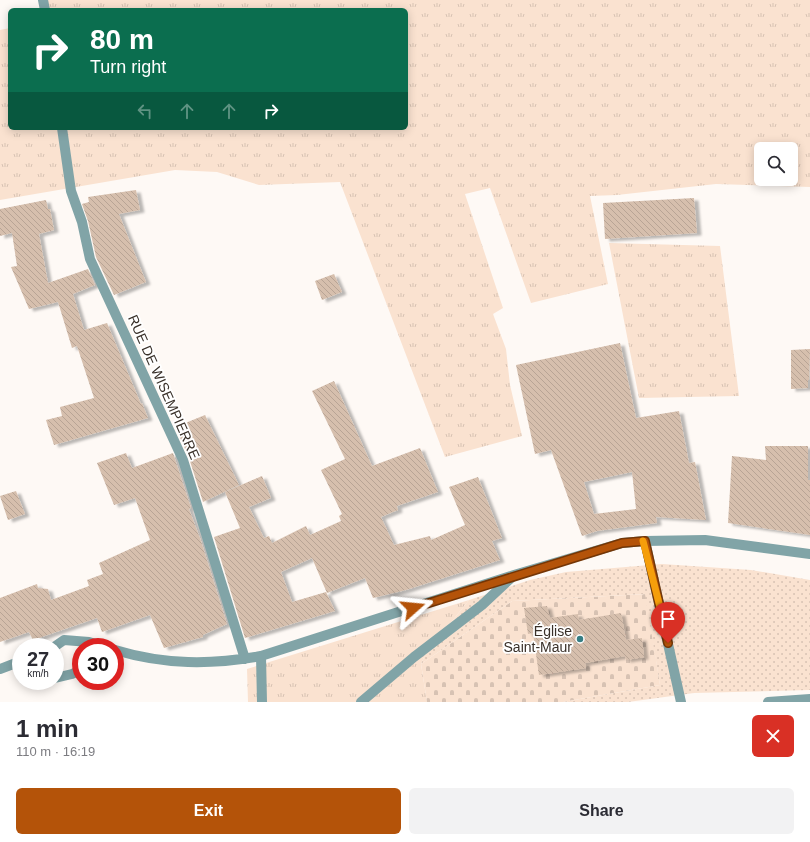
<!DOCTYPE html>
<html lang="en">
<head>
<meta charset="utf-8">
<style>
  body { margin:0; font-family:Helvetica,sans-serif; background:#f2f2f3; color:#2b2b33; height:100vh; display:flex; flex-direction:column; font-size:15px; white-space:nowrap }
  * { box-sizing:border-box; margin:0 }
  p { font-size:13px; color:#7c7c81 }
  .icon { flex:none; width:22px; height:22px; fill:none; stroke:currentColor; stroke-width:2; stroke-linecap:round; stroke-linejoin:round }
  .map { position:relative; height:702px; overflow:hidden }
  .sheet { display:flex; flex-direction:column; background:#fff; flex:1 }
  .sheet>* { flex:none }
  .top-card { position:absolute; left:8px; top:8px; width:400px; height:122px; border-radius:6px; box-shadow:0 2px 10px #0003; background:#0b6e4f; color:#fff; overflow:hidden }
  .controls { position:absolute; left:754px; top:142px; display:grid; gap:8px }
  .controls a { display:grid; place-items:center; width:44px; height:44px; border-radius:6px; background:#fff; box-shadow:0 2px 10px #0003; font-size:20px }
  .speed { position:absolute; left:12px; top:638px; display:flex; gap:8px; font-size:20px; font-weight:700; text-align:center }
  .speed>* { display:grid; place-content:center; width:52px; height:52px; border-radius:50%; background:#fff; box-shadow:0 2px 10px #0003; line-height:1 }
  .speed small { font-size:10px; font-weight:400 }
  .speed .limit { border:6px solid #d22; background:#fff; color:#111 }
  .pin { position:absolute; display:grid; place-items:center; width:34px; height:34px; color:#fff; margin:-41px -17px; border-radius:50% 50% 50% 0; rotate:-45deg; box-shadow:0 0 4px #0007 }
  .pin .icon { rotate:45deg }
  .me { position:absolute; width:44px; margin:-22px; rotate:72deg; stroke-linejoin:round; filter:drop-shadow(0 0 3px #0008) }
  .turn { display:flex; align-items:center; gap:14px; height:84px; padding:0 16px; font-size:18px }
  .turn .icon { width:52px; height:52px; stroke-width:2.5 }
  .turn b { display:block; font-size:28px; line-height:34px }
  .lanes { display:flex; align-items:center; height:38px; padding:0 16px; background:#0003; justify-content:center; gap:20px; direction:ltr }
  .lanes .off { opacity:.35 }
  .round { display:grid; place-items:center; flex:none; width:42px; height:42px; border-radius:6px; background:#f2f2f3 }
  .headline { display:flex; align-items:center; justify-content:space-between; height:68px; padding:0 16px }
  h1 { font-size:24px; font-weight:700; line-height:30px }
  .cta { display:flex; gap:8px; margin-top:auto; padding:8px 16px }
  .cta a { flex:1; height:46px; border-radius:6px; background:#b45309; color:#fff; font-size:16px; font-weight:700; line-height:46px; text-align:center }
  .cta a+a { background:#f2f2f3; color:#2b2b33 }
  .map>svg:first-child { display:block }
  .grass { fill:url(#grass-tufts); fill-rule:evenodd }
  .cemetery { fill:url(#cemetery-stones) }
  .park { fill:url(#park-dots) }
  .building { fill:url(#building-back-hatch); fill-rule:evenodd; filter:url(#shadow) }
  .lines { fill:none; stroke-linecap:round; stroke-linejoin:round }
  .street { stroke:#81a4a7; stroke-width:10 }
  .route-casing { stroke:#753606; stroke-width:10 }
  .route { stroke:#b45309; stroke-width:7 }
  .slow { stroke:#f59e0b; stroke-width:7 }
  .poi-dot { fill:#367e84; stroke:#fff; stroke-width:1.5 }
  .labels { text-anchor:middle; stroke-width:3.5; stroke-linejoin:round; paint-order:stroke }
  .street-label { font-size:14px; fill:#393029; stroke:#fff }
  .poi-label { font-size:14px; fill:#393029; stroke:#fff; text-anchor:end }
</style>
</head>
<body>
<div class="map">
<svg width="810" height="702" viewBox="0 0 810 702">
  <defs>
    <pattern id="grass-tufts" width="24" height="20" patternUnits="userSpaceOnUse"><rect width="24" height="20" fill="#fae2d0"/><path d="M3 7l-1-3M5 7V3M7 7l1-3M15 17l-1-3M17 17v-4M19 17l1-3" fill="none" stroke="#d7c2b3"/></pattern>
    <pattern id="cemetery-stones" width="16" height="16" patternUnits="userSpaceOnUse"><rect width="16" height="16" fill="#fae2d0"/><path d="M2 7V4a2 2 0 0 1 4 0v3zM10 15v-3a2 2 0 0 1 4 0v3z" fill="#d7c2b3"/></pattern>
    <pattern id="park-dots" width="8" height="8" patternUnits="userSpaceOnUse"><rect width="8" height="8" fill="#fae2d0"/><path d="M2 2h.1M6 6h.1" fill="none" stroke="#d7c2b3" stroke-width="1.8" stroke-linecap="round"/></pattern>
    <pattern id="building-back-hatch" width="6" height="6" patternUnits="userSpaceOnUse"><rect width="6" height="6" fill="#d6bfad"/><path d="M-1 5l2 2M0 0l6 6M5-1l2 2" fill="none" stroke="#b8a495"/></pattern>
    <filter id="shadow"><feDropShadow dx="4.5" dy="2.5" stdDeviation="1" flood-color="#0004"/></filter>
  </defs>
  <rect width="100%" height="100%" fill="#fef9f5"/>
  <path class="grass" d="M39,0h771v187l-94,-3 -99,11 -27,1 18,88 -77,19 -41,-115 -25,6 38,114 -10,6 13,35 4,36 12,51 -77,21 -105,-275 -81,3 -42,-13 -42,-2 -175,30v-170l10,-2v100h396v-118h-366zM761,149h30v30h-30z
    M609,243l111,3 19,150 -100,2z
    M469,600l-44,55 -4,9 6,38h-179l-1,-33z"/>
  <path class="cemetery" d="M646,594l14,91 -97,17h-136l-6,-38 91,-63z"/>
  <path class="park" d="M662,564l89,6 59,10v110l-116,3 -66,9h-65l97,-17 -15,-91 -133,7 -91,63 4,-9 44,-55 61,-20 36,-8z"/>
  <path class="building" d="M136,190l4,20 -21,4 27,68 -32,13 -18,-38 -8,-36 -6,-17 7,-2 -1,-5z
    M694,198l3,35 -92,6 -2,-36z
    M46,200l2,9h2l4,21 -15,4 9,49 40,-14 7,16 -22,9 11,36 23,-7 34,81 1,-1 6,15 -94,27 -8,-25 16,-4 -2,-9 34,-9 -17,-52 -5,2 -14,-46 -29,7 -18,-42 6,-1 -5,-33 -12,3v-27z
    M334,274l8,18 -20,8 -7,-19z
    M620,343l16,75 43,-7 10,52 6,-1 11,58 -50,-3 1,6 -60,8 -15,5 -31,-86 -16,4 -19,-89zM632,472l4,37 -42,5 -10,-32z
    M810,349l-1,31h-1v8l-17,1v-39z
    M334,381l38,85 48,-18 18,44 -41,14 1,4 -17,7 13,28 36,-9 1,4 34,-15 -16,-38 29,-10 24,61 -10,3 8,19 -94,30 -33,8 -8,-20 -38,15 -15,-35 -31,14 11,30 34,-10 9,19 -90,27 -31,-101 26,-9 -15,-36 37,-16 9,22 -22,9 15,31 5,-2 3,7 34,-17 4,9 31,-14 -2,-5 3,-2 -21,-44 24,-11 -33,-68z
    M205,415l34,70 -36,17 -14,-44 -10,-23h2l-3,-9z
    M765,446h43v34h2v55l-82,-12 4,-67 34,4z
    M126,453l6,15 41,-15 18,55 -2,1 12,32 26,83 -24,11v2l-39,11 -14,-33 -48,17 -5,-14 -64,22 -4,-8 -29,10v-44l37,-14 1,4 10,1 3,11 38,-14 -2,-6 16,-6 -4,-11 51,-23 -15,-42 -21,7 -17,-42z
    M16,491l9,23 -17,6 -8,-24z
    M547,606l3,12 28,-4 1,6 42,-7 5,27 16,-2 2,19 -18,3 -1,-4 -40,7 1,5 -47,7 -6,-42 -5,1 -4,-26z"/>
  <g class="lines">
    <path class="street" d="M43,0l2,10
      M62,128l9,63 11,31 8,37 93,201 62,199
      M645,541l36,161
      M54,647l10,-7 25,2 17,5
      M115,650c50,15 96,15 146,6l253,-81 108,-32 23,-2 60,-1 105,14
      M261,656l1,46
      M0,669l21,-8
      M55,678l17,-4 9,-4
      M361,702l53,-45 68,-52 29,-27
      M768,702l42,-3"/>
  </g>
  <g class="lines">
    <g class="route-casing">
      <path id="route" d="M413,608l209,-65 23,-2 23,102"/>
    </g>
    <use href="#route" class="route"/>
    <path class="slow" d="M643,541l17,66"/>
  </g>
  <circle class="poi-dot" cx="580" cy="639" r="4"/>
  <g class="labels">
    <g class="street-label">
      <text transform="translate(164 387) rotate(66)" y="5">RUE DE WISEMPIERRE</text>
    </g>
    <g class="poi-label">
      <text x="572" y="636">Église<tspan x="572" dy="16">Saint-Maur</tspan></text>
    </g>
  </g>
</svg>
<div class="controls">
<a><svg class="icon" aria-label="search" viewBox="0 0 24 24"><circle cx="10" cy="10" r="6"/><path d="M15 15l6 6"/></svg></a>
</div>
<div class="speed"><div>27<small>km/h</small></div><div class="limit">30</div></div>
<div class="pin" style="left:668px;top:643px;background:#d93025"><svg class="icon" aria-label="arrive" viewBox="0 0 24 24"><path d="M6 21V4h12l-3 4 3 4H6"/></svg></div>
<svg class="me" style="left:413px;top:608px" viewBox="-20 -20 40 40"><path d="M0-17L14 15 0 8-14 15z" fill="#b45309" stroke="#fff" stroke-width="4"/></svg>
<div class="top-card">
<div class="turn"><svg class="icon" aria-label="right" viewBox="0 0 24 24"><path d="M7 20v-9h11M14 6l5 5-5 5"/></svg><div><b>80 m</b>Turn right</div></div>
<div class="lanes"><svg class="icon off" aria-label="left" viewBox="0 0 24 24"><path d="M17 20v-9H6M10 6l-5 5 5 5"/></svg><svg class="icon off" aria-label="ahead" viewBox="0 0 24 24"><path d="M12 20V5M6 11l6-6 6 6"/></svg><svg class="icon off" aria-label="ahead" viewBox="0 0 24 24"><path d="M12 20V5M6 11l6-6 6 6"/></svg><svg class="icon" aria-label="right" viewBox="0 0 24 24"><path d="M7 20v-9h11M14 6l5 5-5 5"/></svg></div>
</div>
</div>
<section class="sheet">
<div class="headline"><div><h1>1 min</h1><p>110 m · 16:19</p></div><a class="round" style="background:#d93025;color:#fff"><svg class="icon" aria-label="close" viewBox="0 0 24 24"><path d="M6 6l12 12M18 6L6 18"/></svg></a></div>
<div class="cta"><a>Exit</a><a>Share</a></div>
</section>
</body>
</html>
